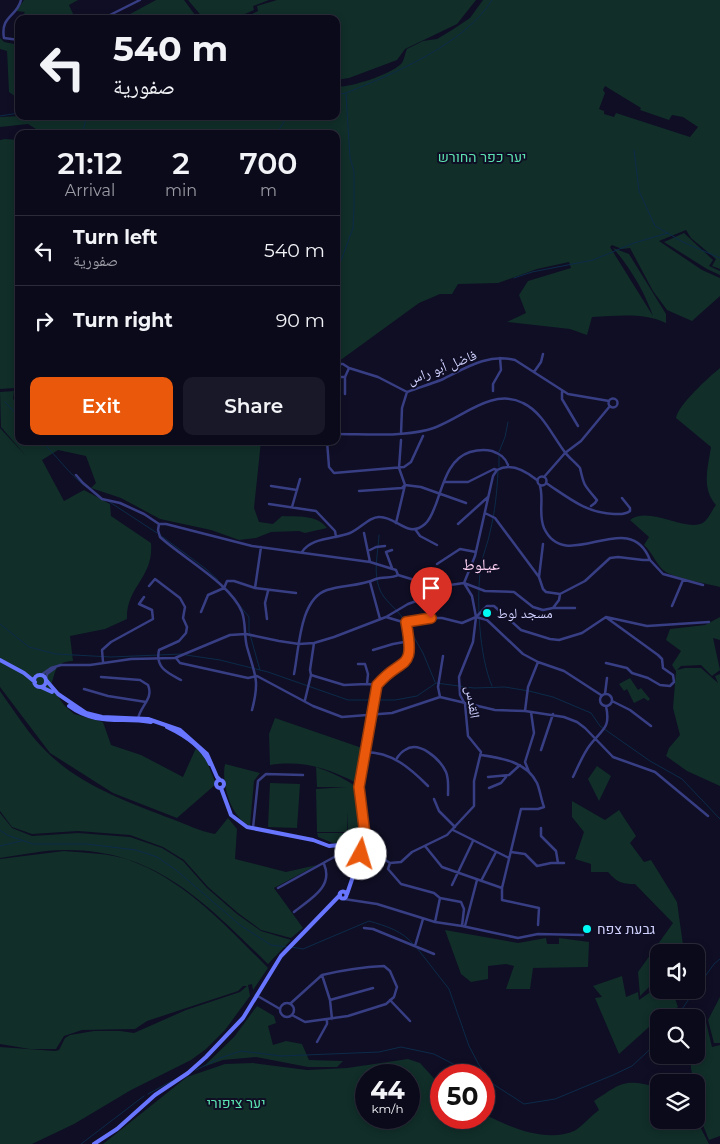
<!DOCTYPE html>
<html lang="en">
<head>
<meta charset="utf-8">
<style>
  body { margin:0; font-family:Montserrat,"Noto Naskh Arabic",Heebo,sans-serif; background:#191828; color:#f1f3f6; height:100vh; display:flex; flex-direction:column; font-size:19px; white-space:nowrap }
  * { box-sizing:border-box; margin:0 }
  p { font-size:16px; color:#9a9aa3 }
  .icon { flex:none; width:28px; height:28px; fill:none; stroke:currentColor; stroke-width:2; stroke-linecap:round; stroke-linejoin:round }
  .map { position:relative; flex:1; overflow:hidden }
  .side { position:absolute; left:15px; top:130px; width:325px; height:315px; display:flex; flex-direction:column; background:#0b0a1b; border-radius:10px; box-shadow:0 2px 8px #0003,0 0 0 1px #2b2b3a }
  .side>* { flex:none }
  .banner { position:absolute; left:15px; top:15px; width:325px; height:105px; border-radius:10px; box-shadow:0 2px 8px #0003,0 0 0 1px #2b2b3a; background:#0b0a1b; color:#f1f3f6; overflow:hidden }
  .fabs { position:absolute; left:650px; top:944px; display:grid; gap:10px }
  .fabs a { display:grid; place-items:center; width:55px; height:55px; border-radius:10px; background:#0b0a1b; box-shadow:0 2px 8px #0003,0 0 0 1px #2b2b3a; font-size:25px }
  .speed { position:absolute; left:355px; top:1064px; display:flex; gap:10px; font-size:25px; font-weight:700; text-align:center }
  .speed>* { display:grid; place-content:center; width:65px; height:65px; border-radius:50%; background:#0b0a1b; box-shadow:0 2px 8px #0003,0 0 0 1px #2b2b3a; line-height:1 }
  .speed small { font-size:12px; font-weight:400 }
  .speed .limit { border:8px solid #d22; background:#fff; color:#111 }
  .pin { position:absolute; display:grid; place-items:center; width:42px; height:42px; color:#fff; margin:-51px -21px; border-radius:50% 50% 50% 0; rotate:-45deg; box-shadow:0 0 5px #0007 }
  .pin .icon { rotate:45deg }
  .me { position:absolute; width:55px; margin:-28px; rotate:6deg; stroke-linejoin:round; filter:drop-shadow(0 0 4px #0008) }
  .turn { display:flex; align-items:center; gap:18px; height:105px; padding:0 15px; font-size:22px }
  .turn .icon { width:65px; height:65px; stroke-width:2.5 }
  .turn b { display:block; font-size:35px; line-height:42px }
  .eta { display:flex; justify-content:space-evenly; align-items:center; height:85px; text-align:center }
  .eta b { font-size:30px; font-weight:600; line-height:35px }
  .cta { display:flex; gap:10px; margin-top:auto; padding:10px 15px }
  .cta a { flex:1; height:58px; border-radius:10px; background:#ea580c; color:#fff; font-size:20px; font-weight:600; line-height:58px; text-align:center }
  .cta a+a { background:#191828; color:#f1f3f6 }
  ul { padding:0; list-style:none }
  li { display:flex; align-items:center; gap:15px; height:70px; padding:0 15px; border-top:1px solid #2b2b3a }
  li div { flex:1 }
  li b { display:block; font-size:19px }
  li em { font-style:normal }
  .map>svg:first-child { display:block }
  .green { fill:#112e29; fill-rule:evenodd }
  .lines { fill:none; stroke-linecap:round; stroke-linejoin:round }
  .stream { stroke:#0c2b49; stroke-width:1 }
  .street { stroke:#383e83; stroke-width:2.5 }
  .secondary { stroke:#6775ff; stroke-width:4 }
  .route-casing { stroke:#983908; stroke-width:12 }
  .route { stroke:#ea580c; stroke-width:9 }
  .poi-dot { fill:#00fbf7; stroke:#0f0e24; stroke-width:2 }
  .labels { text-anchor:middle; stroke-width:4; stroke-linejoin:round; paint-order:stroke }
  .park-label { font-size:14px; fill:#5be1b0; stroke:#0f0e24 }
  .street-label { font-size:14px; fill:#d0d1ff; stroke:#0f0e24 }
  .poi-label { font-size:14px; fill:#d0d1ff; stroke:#0f0e24; text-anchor:start }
  .quarter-label { font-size:16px; fill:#ffd2f4; stroke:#0f0e24 }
</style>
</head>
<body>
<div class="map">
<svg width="720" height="1144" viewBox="0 0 720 1144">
  <rect width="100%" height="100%" fill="#0f0e24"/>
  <path class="green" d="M24,0h54l-9,5 5,11 -6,3h-48l5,-7 -9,-1z
    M156,0h28l14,19h-77z
    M188,0h81l-16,6 1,4 -20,9h-30z
    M277,0h199l-19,24 -52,25 -8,11 -48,18 -13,2v-61h-94l16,-8 -1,-5z
    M483,0h237v269l-8,-3 4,-7 -25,-21 -5,-8 -27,11 43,29 18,8v18l-28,25 -25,-11 -14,-19 -23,-43 -8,1 -10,-4 -2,2 43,69c-8,-23 -23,-49 -40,-68l16,6 37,60v9c-23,-11 -49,-7 -74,-6l-5,18 -17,-6 -63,-7 19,-9 -7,-18 9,-14 43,-13 -2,-6 -32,7 -39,14 -40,1 -6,10h-12l-21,9 -77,56 -6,2v-227h-292l-16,-10 -28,3v-10l20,-1h316v-29c16,0 53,-12 65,-23 3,-3 4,-11 6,-15l16,-8 14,-2 15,-9 18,-12zM605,86l36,22 -1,2 29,10 3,-5 11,2 15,10 -8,10 -74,-24 -2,4 -10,-3v-3l-5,-2 6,-16 -2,-3z
    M0,38l4,4 15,3v54l-10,-7 -2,-41 -7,-2z
    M5,139l14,1v260l-3,-3 -1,-9 -15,1v-249z
    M684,233l29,27 -4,6 11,5v4l-13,-6 -43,-27z
    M720,368v219c-14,-4 -46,-8 -57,-17 -8,-8 -11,-18 -19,-25l5,-8 -19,-17c20,-15 58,14 74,2 5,-4 8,-12 12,-17 -15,-17 -8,-38 -5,-58l-35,-29c2,-13 33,-41 44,-50z
    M14,391l-1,8 6,5v37h242l-7,67 5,14 14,2 9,-8c16,1 34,-2 45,12l-22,5 -6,-2 -28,1 -15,6 -17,2 -28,-10 -51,-11 -39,-21 -30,-10 5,-5 -10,-27 -28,-6 -16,10 22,41 20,-11 26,14 1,12 40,27c3,35 -25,43 -24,76l-22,10 -35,7 3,25c-18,1 -17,9 -22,25l13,19 10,9 29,8 8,23 30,10 42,22 13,-29 9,9 11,27 -39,34 -64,-25 -63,-40 -50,-66v-259l26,28 -25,-29 -1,-35z
    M720,617v23l-7,-2 7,32 -8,6 -11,-11 -20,1 -4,4 8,-2h16l17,15 -3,-7 5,-2v112l-33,-15 -21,-15 3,-8 11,-13 -7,-27 3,-37 -4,-6 9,-14 -15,-11 4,-11 35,-4z
    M630,678l8,12 3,-2 9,11 -2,2 -4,-3 -10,5 -7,-14 -3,2 -5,-7z
    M0,691c13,18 26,39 41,55 35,38 84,55 131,73 16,6 27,12 43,15l13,-16 9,11 -2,30 51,13 31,-7 -43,23 29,40 -12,10 -30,-8 -23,-17 -30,-26 -24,-27 -21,-13 -33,-12 -52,-4 -46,3 -20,-7 -12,-16z
    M275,718l90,31 -8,34c-30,-15 -54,-23 -87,-18l-1,-31z
    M225,764l35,9 -6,8 -4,45c-20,-9 -29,-44 -25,-62z
    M597,766l14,10 -12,25 -11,-22z
    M316,767c14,5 26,10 39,19l5,46 -2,5 -11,7 -14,-1 -15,-6 -1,-4h31v-21l-1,20h-30l-1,-43 31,-2h-30z
    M270,783l30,1 -3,44 -29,-1z
    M572,801l33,19 14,-10 17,26 -6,7 14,19 7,-2 26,42 7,50h-25v31l-7,1 -12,12 -2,-24 35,-49 -38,-39c-14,0 -18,-2 -27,-12h-17v-8l-16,-5 9,-27 -12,-15z
    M0,813l12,15 20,8 46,-3 52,4 32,11 21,13 24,27 30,26 24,17 30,9 -23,24c-61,-59 -111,-115 -203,-114 -22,0 -44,5 -65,8z
    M64,851c22,2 45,2 65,9 56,20 98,67 139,108l-15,22 -1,-6 -4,1 2,11 -25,34 -19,19 -15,11 -60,30 -57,34 -42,20h-32v-97l55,4 4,-1 6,-12 5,-3 24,-4h26l14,2 52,-23 54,-18 7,-6h-4l-5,5 -91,30 -12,8 -53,1 -18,6 -8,13h-26l-30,-5v-185z
    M445,930l73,13 28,-5 1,6h12v-6l30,4 -1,25 -55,1 -3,21h-24l8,-23 -8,-2 -18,2v13l-17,3 -10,-8z
    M622,976l4,21 12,-5 1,8 20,-14v4h13l6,17 -19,11 -40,36 -24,-56 7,-1 -9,-11z
    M720,997v46h-6l-6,-23z
    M257,1006l17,10 2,7 -8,3 5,19 13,-4 16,3 7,16 34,1 -6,6h-29l-52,-10 -33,3 -20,7 31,-30z
    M705,1018l7,29 8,-2v91l-11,4 -11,-27 4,-3 -6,-28h-2c-2,-9 -5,-17 -2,-27h4v-19l5,-17z
    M408,1059l12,4 21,23v32h43v-4c25,13 64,30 92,16 8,-6 15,-14 23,-20l-5,-9c26,-17 30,-23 61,-14l-3,14 7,5v14l37,-1 13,25h-606l84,-67 38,-13 28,-1 54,7 40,-2zM366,1075h43v43h-43z"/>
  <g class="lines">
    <path class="stream" d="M336,95l10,-2c47,-19 119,-49 146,-93
      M0,116l19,-3
      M82,134l5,-18
      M276,134l12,-18
      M634,150l5,41 16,35 30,17 35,15
      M336,274l17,-46 1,-21v-36l-4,-13 -4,-64
      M514,278l18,-6 61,-12 41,-17 34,-10
      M5,402l14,15
      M41,441c16,15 27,32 45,46
      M499,452l6,-15 3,-15
      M499,467v-11
      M108,501l49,32
      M160,535l46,34 12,11
      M379,535c-1,21 -8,44 5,62 7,9 16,15 21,25
      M240,606l9,11v14l11,39
      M0,624l29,23 27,7 55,3 71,-3
      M407,625l16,28 12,29
      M186,655l34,5 48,12 80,28h47l22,-4 19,-13 38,5 31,-1 24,4 24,6 38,16 9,13 50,35 32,18 38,40
      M492,686c-13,-30 -16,-88 -11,-121 2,-11 7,-22 9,-33 5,-20 7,-40 8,-61
      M0,830l7,5 26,9h54l49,6 21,7 19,13 64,55 31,20 16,2
      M0,846l21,-5
      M291,947l12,2 66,-28c17,5 34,10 45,24
      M417,948l32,41 20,57 10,19 14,19 31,20 31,-5 58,-24 19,-9 27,-25
      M696,989l18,-25 6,-5
      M676,1018l19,-28
      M196,1070l24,-12 21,-7 40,5 98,-4 22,-5 33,7 40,21
      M484,1080l8,4
      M148,1094l24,-13
      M81,1144l63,-48"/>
    <path class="street" d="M85,19h4
      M102,19l38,-19
      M19,40l-15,-2c-4,-22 13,-21 17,-38
      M336,364h7l6,4 29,9 29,15c11,-4 23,-8 34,-12 23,-11 46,-27 74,-20l53,34 41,7
      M534,372l7,-10 2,-8
      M336,377h9
      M493,391v-7l8,-14 -1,-12
      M562,392v7l16,27
      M345,394v-17l4,-9
      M608.5 403a4.5 4.5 0 1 1 9 0a4.5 4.5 0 1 1-9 0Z
      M336,434c30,0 62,3 91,-4 30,-7 63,-44 96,-27 19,9 29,32 41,48 4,6 11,11 16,17 4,18 4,17 17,32l-2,3 -4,3
      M401,434l1,-26 5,-16
      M327,441l2,26 5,6 70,-6 7,-5 12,-26
      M76,475l7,8 19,16 18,4 24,11 15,10
      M537.5 481a4.5 4.5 0 1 1 9 0a4.5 4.5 0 1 1-9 0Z
      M544,477l21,-24 16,-12 29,-35
      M445,482h23l26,-13 3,1
      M546,483c23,15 40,30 68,31 6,0 11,1 16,-3v-3l-8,-10
      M271,486l26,4
      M540,486c4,14 -2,28 4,42 22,48 85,-23 106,32
      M359,491l43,-3 3,-3 16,2 45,16
      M269,504l47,7 19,20 1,6
      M292,507l8,-28
      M396,523l9,-38 -6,-17 2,-28
      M458,524l30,-27
      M415,529l5,7 17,9
      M364,533l6,29
      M370,550l6,-3 9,-1
      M302,552c10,-15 33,-13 48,-19 10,-4 20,-17 30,-16 17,0 28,22 45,7 6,-5 8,-13 11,-20 7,-19 12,-45 34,-52 7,-2 14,-3 22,-1 8,3 13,6 16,14
      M437,564l23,-15 16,3
      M392,568l-6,-16 6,-2
      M539,577l4,-33
      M370,582l10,37
      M149,586l6,-7 25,19 5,9 -2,11 4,9 -1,6 -7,8 -20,9c-4,18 9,23 22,30
      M255,588l6,-41
      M560,594l25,-13 25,-23 8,-1 25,3h7l13,14 40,11
      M672,606l11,-26
      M553,608h22
      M201,612l7,-17 16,-7 3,-7h7l21,7 41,5
      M477,616l10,-10h7l27,24 29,9 9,1 23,-7 24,-16 41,9 62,-4
      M386,617l20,6 20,-5h16l20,5 14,-6 11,3 36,34 15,8 26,9 37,24
      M267,619l-2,-16 3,-12
      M420,619l9,-7 2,3v3
      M314,643l-4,27 1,5 33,10 23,-1 10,1
      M373,650l20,-6 17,-3
      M176,658l4,5 68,15 9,-2 56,30 29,11 50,-4 48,-16 55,13 30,1 39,6 13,5 8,6 28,29 42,15 53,44
      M103,662l-1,-12 9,-8 42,-23 -1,-9 -13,-6 5,-7
      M606,663l21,5 5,5 16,5 12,7 10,1 4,-4 -1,-7 -10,-7 -1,-9 -4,-4 -51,-37
      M358,664h7l3,10 -1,10
      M294,674c5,-23 5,-75 33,-84 16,-5 33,-4 49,-11 7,-3 16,0 22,-4l20,6h24l8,4
      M41,675l10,-7 10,-3h29l41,-6 44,-1 55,-23 16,-1 33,7 20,3 15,-1 20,-6 52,-20 22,-13 27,-10 15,-9 14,-2 21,8 29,1 19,15 10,3 10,-2 6,-8 1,-6 -14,-2 -3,-3 -4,-12 -44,-59 -10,-5
      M101,677l39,3 8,5c6,14 -8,21 -10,34
      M46,678l1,-4 8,-6
      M84,689l24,7 38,6
      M600 700a6 6 0 1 1 12 0a6 6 0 1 1-12 0Z
      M605,694l2,-16
      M440,697l-2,-10 5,-31
      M305,700l6,-25
      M612,701l18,9 21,16
      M252,710c8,-30 3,-35 -5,-63 -3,-11 -1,-24 -5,-35 -11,-28 -59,-54 -82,-75l-2,-7 1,-6h7l86,22 118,16 26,8 2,5
      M525,711l3,-24 10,-25
      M541,750l12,-36
      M365,752c27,0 45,16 63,34
      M481,755c21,3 46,7 56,28 3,7 4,16 7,24l-6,2h-17l-19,79
      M397,758c2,-3 4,-6 8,-8 14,-10 35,9 41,22 3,7 2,15 2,23
      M529,772l-4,-10 9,-29 -3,-21
      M488,777l21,-2 11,-10
      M573,777c5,-10 10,-23 17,-32 12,-16 21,-16 16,-39
      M489,788l12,-5 5,-6
      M434,799l5,12 16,16
      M253,828l5,-47 8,-7 37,1
      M541,828v8l15,15 2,12
      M453,830l56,28
      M365,841l-6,-54 18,-102 31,-26 2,-12 -4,-24
      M366,842l8,9
      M425,846l17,21 60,21v12l37,8 -1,17
      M365,847l25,16 11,-1 11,-10 35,-17 27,-29v-25l7,-29 -13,-16 -3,-32 -5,-9 -1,-18 14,-35 3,-25 -4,-21 -8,-13 11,-27 18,-80 4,-6c14,-8 29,1 40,10
      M511,852l14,2 12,12 14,-3h13
      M390,863l-2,6 13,15 33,9 6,5 21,4 3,7 -2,17 56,12 20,-4 45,1
      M481,881l15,-29
      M452,885l21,-44
      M278,888l58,-32 3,-10
      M344,899l33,5 58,18 27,4
      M294,912c16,-13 40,-25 30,-48
      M435,922l5,-24
      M465,926l12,-46
      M364,928l9,1 61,25
      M415,946l8,-27
      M256,995l24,14
      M330,1000l43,-12
      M390,1000l20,21
      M291,1003l31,-28
      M280 1010a7 7 0 1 1 14 0a7 7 0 1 1-14 0Z
      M292,1015l13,7 43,-6 38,-12 8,-7 3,-10 -7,-16 -6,-5c-22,1 -41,4 -62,9l8,25 2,19
      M317,1042l10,-18v-4"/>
    <path class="secondary" d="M0,660l24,13 11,9
      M34 681a6 6 0 1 1 12 0a6 6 0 1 1-12 0Z
      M46,680l12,14 28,19 16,4 46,2 32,11 27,24 10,23 3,3
      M41,687l11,5
      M69,706c27,20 51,11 82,16
      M167,727c17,8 35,19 43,37
      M216 784a4 4 0 1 1 8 0a4 4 0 1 1-8 0Z
      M221,788l10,27 16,12 66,13 16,6 20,-2 13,-5 4,3 -1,4 -5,1 -2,-6
      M362,855l10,-4
      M339.5 895a3.5 3.5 0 1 1 7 0a3.5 3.5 0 1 1-7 0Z
      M347,894l16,-47
      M94,1144l23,-15 38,-34 33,-22 18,-16 37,-39 38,-62 59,-61"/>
  </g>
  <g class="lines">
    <g class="route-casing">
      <path id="route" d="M361,854l5,-11 -7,-56 18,-102c25,-30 39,-11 29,-63l25,-4"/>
    </g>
    <use href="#route" class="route"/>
  </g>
  <g class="poi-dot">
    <circle cx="487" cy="613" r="5"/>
    <circle cx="587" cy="929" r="5"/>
  </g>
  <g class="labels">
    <g class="park-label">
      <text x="482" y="162">יער כפר החורש</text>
      <text x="236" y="1108">יער ציפורי</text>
    </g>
    <g class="street-label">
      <text transform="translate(442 367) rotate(-21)" y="5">فاضل أبو راس</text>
      <text transform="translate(473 702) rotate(81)" y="5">القدس</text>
    </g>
    <g class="poi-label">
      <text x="497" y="618">مسجد لوط</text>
      <text x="597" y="934">גבעת צפח</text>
    </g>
    <g class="quarter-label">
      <text x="481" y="570">عيلوط</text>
    </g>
  </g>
</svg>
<div class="fabs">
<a><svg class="icon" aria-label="sound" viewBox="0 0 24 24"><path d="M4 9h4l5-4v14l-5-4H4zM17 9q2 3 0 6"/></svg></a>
<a><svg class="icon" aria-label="search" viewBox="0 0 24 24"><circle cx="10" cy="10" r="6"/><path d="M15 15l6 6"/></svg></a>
<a><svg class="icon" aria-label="layers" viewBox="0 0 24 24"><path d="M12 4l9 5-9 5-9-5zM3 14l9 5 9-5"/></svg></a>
</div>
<div class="speed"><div>44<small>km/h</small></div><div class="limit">50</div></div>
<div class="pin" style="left:431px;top:618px;background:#d93025"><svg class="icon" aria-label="arrive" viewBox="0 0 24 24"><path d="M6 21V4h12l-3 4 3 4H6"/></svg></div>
<svg class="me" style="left:361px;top:854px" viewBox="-20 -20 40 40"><circle r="19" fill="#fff"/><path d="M0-13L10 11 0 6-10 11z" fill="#ea580c"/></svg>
<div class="banner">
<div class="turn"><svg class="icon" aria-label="left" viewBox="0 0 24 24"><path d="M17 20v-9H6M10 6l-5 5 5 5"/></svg><div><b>540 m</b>صفورية</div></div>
</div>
<section class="side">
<div class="eta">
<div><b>21:12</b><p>Arrival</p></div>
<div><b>2</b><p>min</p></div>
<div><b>700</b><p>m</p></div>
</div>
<ul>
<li><svg class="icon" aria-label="left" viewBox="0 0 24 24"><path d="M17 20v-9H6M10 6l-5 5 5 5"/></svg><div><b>Turn left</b><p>صفورية</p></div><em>540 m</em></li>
<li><svg class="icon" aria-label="right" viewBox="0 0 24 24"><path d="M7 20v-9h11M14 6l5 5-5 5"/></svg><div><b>Turn right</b></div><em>90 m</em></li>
</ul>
<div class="cta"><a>Exit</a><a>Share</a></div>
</section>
</div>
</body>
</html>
